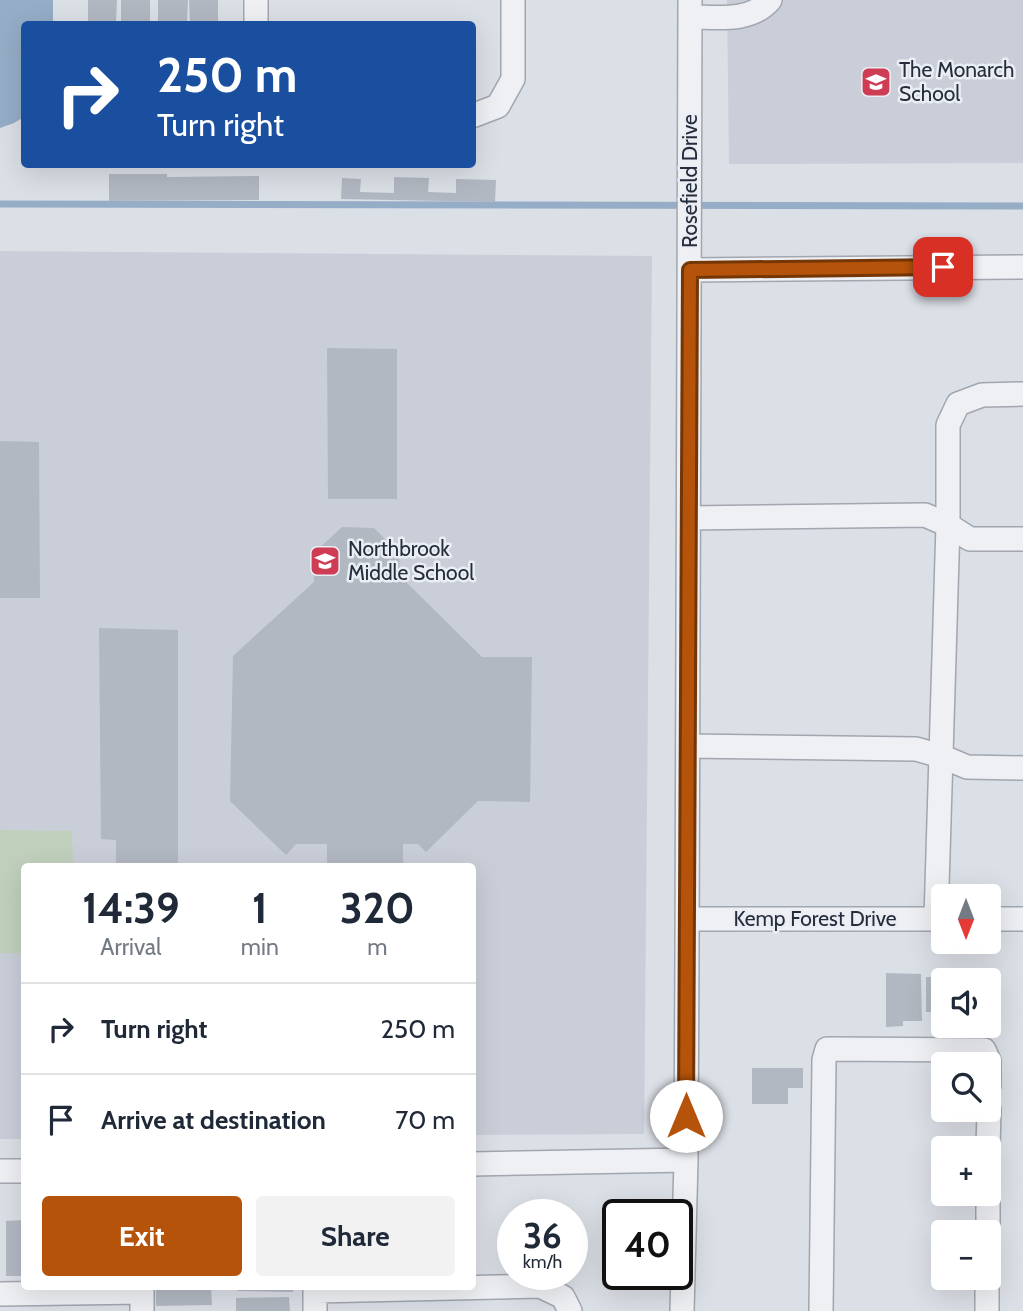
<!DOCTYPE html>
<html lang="en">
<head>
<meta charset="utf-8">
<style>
  body { margin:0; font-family:Cabin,sans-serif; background:#f2f2f3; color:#1f2937; height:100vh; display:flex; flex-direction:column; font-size:26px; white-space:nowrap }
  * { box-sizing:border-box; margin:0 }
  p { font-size:23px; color:#747a83 }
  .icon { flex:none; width:38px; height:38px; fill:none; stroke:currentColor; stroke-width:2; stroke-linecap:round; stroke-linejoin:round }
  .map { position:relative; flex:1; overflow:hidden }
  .details { position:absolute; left:21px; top:863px; width:455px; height:427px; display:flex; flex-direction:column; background:#fff; border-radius:7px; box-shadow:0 7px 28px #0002 }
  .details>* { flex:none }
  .banner { position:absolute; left:21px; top:21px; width:455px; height:147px; border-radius:7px; box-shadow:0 7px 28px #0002; background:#1a4fa0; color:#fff; overflow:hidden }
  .needle { width:46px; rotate:180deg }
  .fabs { position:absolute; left:931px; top:884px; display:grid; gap:14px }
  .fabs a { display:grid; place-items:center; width:70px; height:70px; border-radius:7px; background:#fff; box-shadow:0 7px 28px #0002; font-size:35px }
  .speed { position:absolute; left:497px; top:1199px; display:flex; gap:14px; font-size:35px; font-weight:700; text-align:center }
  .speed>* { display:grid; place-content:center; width:91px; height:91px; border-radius:50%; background:#fff; box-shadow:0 7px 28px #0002; line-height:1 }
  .speed small { font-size:18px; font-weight:400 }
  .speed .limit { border:4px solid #111; border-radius:10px; background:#fff; color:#111 }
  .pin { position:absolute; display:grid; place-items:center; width:60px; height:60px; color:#fff; margin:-30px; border-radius:14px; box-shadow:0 4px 10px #0006 }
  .me { position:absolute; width:77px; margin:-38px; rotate:0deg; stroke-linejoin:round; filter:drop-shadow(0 0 5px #0008) }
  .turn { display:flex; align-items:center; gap:24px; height:147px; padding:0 21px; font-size:32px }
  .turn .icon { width:91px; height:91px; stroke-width:2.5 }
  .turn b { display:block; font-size:49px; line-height:60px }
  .eta { display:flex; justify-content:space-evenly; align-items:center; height:119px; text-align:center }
  .eta b { font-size:42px; font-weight:700; line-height:49px }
  .primary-button { display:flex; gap:14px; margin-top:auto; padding:14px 21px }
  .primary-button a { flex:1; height:80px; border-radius:7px; background:#b45309; color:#fff; font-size:28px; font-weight:700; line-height:80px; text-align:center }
  .primary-button a+a { background:#f2f2f3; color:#1f2937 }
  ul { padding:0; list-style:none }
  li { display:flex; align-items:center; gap:21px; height:91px; padding:0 21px; border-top:2px solid #e0e1e3 }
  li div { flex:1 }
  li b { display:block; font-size:26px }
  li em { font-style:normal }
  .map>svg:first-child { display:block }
  .built { fill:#c9ced8 }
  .green { fill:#c1d0bc }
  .water { fill:#95adc7 }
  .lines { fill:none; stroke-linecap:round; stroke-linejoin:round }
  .stream { stroke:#95adc7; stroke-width:7 }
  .building { fill:#b2b8c2 }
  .minor-casing { stroke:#a1a6b0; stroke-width:26 }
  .minor { stroke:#eef0f4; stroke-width:23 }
  .route-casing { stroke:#753606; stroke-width:18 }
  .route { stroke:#b45309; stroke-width:12 }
  .labels { text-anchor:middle; stroke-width:5; stroke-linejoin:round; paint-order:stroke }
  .poi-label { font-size:21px; fill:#252d3c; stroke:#eaeef4; text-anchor:start }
  .street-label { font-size:21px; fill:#252d3c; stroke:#eaeef4 }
</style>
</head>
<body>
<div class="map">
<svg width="1023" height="1311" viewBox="0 0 1023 1311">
  <rect width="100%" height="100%" fill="#dbdfe6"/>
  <path class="built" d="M727,0h296v163l-294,1z
    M0,251l652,5 -8,878 -171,1 -1,-269h-448v273h-24z"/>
  <path class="green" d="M0,830l72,1 1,35h-49v87h-24z"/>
  <path class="water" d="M0,0h53v24h-29v93l-10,6 -14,5z"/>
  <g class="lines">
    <path class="stream" d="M0,204l1023,2"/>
  </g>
  <path class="building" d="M88,0h29l-1,24h-28z
    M121,0h29v24h-29z
    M158,0h30l-1,24h-29z
    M189,0h29v24h-28z
    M472,61h3v22h-3z
    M109,174h58v3l92,-1v24l-150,1z
    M394,177l35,1 -1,14 28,1v-14l40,1 -1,22 -154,-3 1,-21 19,1 -1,13 34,1z
    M327,348l70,1v150h-69z
    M0,441l39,1 1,156h-40z
    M342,527l32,1 25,25 1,23 82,81h50l-2,145 -52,-1 -52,51 -8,-8h-15v22h-76v-22h-31l-10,11 -56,-54 3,-145 81,-74v-29z
    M99,628l79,2v236h-62v-26l-15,-1z
    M937,971h25v9h-19v47h-3l1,-15h-15v-35h11z
    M886,973l35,1 1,47h-19v5l-17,1z
    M752,1068h51v20h-15v16h-36z
    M24,1220v56h-18v-55z
    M156,1286h55l1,19 -56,1z
    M238,1286h55v6l-55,-1z
    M289,1297l1,14h-54v-13z"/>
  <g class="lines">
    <g class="minor-casing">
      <path id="minor" d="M256,0v24
        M690,17c27,0 60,6 80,-17
        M472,116l26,-10 15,-27v-79
        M690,270l333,-3
        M690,518l235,-3 23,10 22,14h53
        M688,746l228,3 25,7 26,11 56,1
        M687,919h256
        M936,919l12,-394v-100l10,-21 24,-9 41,-1
        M989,919h34
        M988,1148l1,-38
        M472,1164l214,-4
        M0,1171h24
        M988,1232v-38
        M0,1294l142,-2v19
        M315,1311v-20l225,-5 23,11 7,14
        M682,1311l4,-151 1,-209 3,-951
        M821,1311l3,-251 3,-11 157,1 5,11v24
        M987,1311v-33"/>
    </g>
    <use href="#minor" class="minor"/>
  </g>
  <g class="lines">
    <g class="route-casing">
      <path id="route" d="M686,1116l4,-846 253,-3"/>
    </g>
    <use href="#route" class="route"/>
  </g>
  <defs>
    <g id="school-square" transform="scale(1.575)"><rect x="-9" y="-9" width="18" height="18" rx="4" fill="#ce3d53" stroke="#eaeef4"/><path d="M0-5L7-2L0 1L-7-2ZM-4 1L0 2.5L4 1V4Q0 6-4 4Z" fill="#fff"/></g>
  </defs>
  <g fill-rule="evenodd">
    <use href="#school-square" x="876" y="82"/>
    <use href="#school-square" x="325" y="561"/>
  </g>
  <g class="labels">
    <g class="poi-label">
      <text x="899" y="77">The Monarch<tspan x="899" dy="24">School</tspan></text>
      <text x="348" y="556">Northbrook<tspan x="348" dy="24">Middle School</tspan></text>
    </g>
    <g class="street-label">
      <text transform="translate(690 181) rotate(-90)" y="7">Rosefield Drive</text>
      <text x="815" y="926">Kemp Forest Drive</text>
    </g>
  </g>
</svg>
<div class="fabs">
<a><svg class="needle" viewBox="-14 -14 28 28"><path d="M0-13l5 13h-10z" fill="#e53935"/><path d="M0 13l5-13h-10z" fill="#747a83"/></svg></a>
<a><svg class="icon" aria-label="sound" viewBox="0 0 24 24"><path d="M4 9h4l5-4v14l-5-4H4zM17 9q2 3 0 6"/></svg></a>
<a><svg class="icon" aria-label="search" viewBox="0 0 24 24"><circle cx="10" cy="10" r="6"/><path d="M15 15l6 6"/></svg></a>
<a>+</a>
<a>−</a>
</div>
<div class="speed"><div>36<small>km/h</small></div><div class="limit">40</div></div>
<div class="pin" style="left:943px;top:267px;background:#d93025"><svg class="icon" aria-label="arrive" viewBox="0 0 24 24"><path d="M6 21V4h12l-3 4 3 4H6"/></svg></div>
<svg class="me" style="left:686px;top:1116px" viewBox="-20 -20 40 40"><circle r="19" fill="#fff"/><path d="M0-13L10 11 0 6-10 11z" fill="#b45309"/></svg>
<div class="banner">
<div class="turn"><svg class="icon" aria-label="right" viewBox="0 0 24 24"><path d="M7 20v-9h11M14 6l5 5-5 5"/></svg><div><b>250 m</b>Turn right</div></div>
</div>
<section class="details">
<div class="eta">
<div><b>14:39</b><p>Arrival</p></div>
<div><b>1</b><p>min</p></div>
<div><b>320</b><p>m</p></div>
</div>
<ul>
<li><svg class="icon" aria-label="right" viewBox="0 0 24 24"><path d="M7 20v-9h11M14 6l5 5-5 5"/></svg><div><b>Turn right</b></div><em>250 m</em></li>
<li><svg class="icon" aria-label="arrive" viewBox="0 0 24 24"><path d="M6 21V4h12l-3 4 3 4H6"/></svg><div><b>Arrive at destination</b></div><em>70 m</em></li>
</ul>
<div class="primary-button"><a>Exit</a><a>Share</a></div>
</section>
</div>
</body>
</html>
